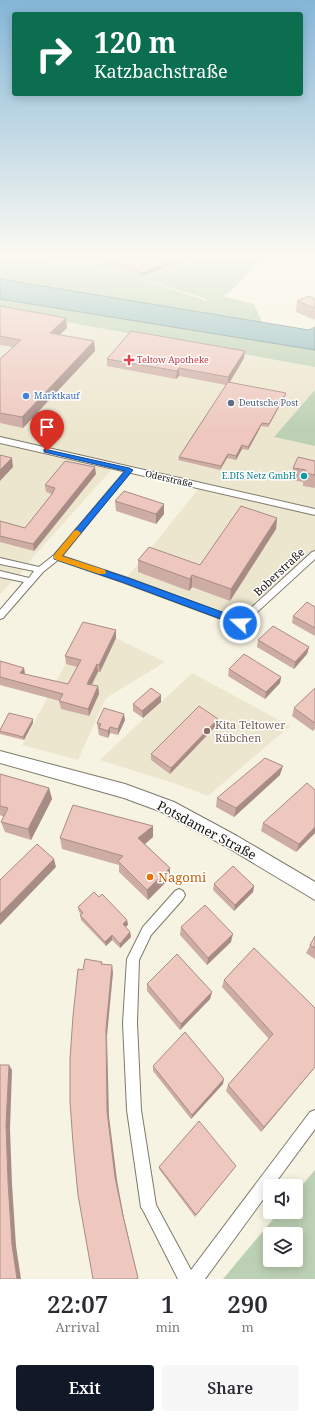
<!DOCTYPE html>
<html lang="en">
<head>
<meta charset="utf-8">
<style>
  body { margin:0; font-family:"Noto Serif",serif; background:#f7f7f7; color:#2b2b33; height:100vh; display:flex; flex-direction:column; font-size:15px; white-space:nowrap }
  * { box-sizing:border-box; margin:0 }
  p { font-size:13px; color:#7c7c81 }
  .icon { flex:none; width:22px; height:22px; fill:none; stroke:currentColor; stroke-width:2; stroke-linecap:round; stroke-linejoin:round }
  .map { position:relative; height:1279px; overflow:hidden }
  .drawer { display:flex; flex-direction:column; background:#fff; flex:1 }
  .drawer>* { flex:none }
  .hud { position:absolute; left:12px; top:12px; width:291px; height:84px; border-radius:4px; box-shadow:0 2px 10px #0003; background:#0b6e4f; color:#fff; overflow:hidden }
  .fabs { position:absolute; left:263px; top:1179px; display:grid; gap:8px }
  .fabs a { display:grid; place-items:center; width:40px; height:40px; border-radius:4px; background:#fff; box-shadow:0 2px 10px #0003; font-size:20px }
  .pin { position:absolute; display:grid; place-items:center; width:34px; height:34px; color:#fff; margin:-41px -17px; border-radius:50% 50% 50% 0; rotate:-45deg; box-shadow:0 0 4px #0007 }
  .pin .icon { rotate:45deg }
  .me { position:absolute; width:44px; margin:-22px; rotate:290deg; stroke-linejoin:round; filter:drop-shadow(0 0 3px #0008) }
  .turn { display:flex; align-items:center; gap:14px; height:84px; padding:0 16px; font-size:18px }
  .turn .icon { width:52px; height:52px; stroke-width:2.5 }
  .turn b { display:block; font-size:28px; line-height:34px }
  .eta { display:flex; justify-content:space-evenly; align-items:center; height:68px; text-align:center }
  .eta b { font-size:24px; font-weight:600; line-height:28px }
  .action { display:flex; gap:8px; margin-top:auto; padding:8px 16px }
  .action a { flex:1; height:46px; border-radius:4px; background:#111827; color:#fff; font-size:16px; font-weight:600; line-height:46px; text-align:center }
  .action a+a { background:#f7f7f7; color:#2b2b33 }
  .map>svg:first-child { display:block }
  .built { fill:#ede6ce }
  .green { fill:#bcd0b3; fill-rule:evenodd }
  .water { fill:#8fb9bd; stroke:#6a8788 }
  .lines { fill:none; stroke-linecap:round; stroke-linejoin:round }
  .street-casing { stroke:#7e7a6b; stroke-width:2 }
  .secondary-casing { stroke:#7e7a6b; stroke-width:2 }
  .street { fill:#fff; fill-rule:evenodd }
  .secondary { fill:#fff; fill-rule:evenodd }
  .wall { fill:#cdaca4 }
  .shaded-wall { fill:#a78c86 }
  .building { fill:#eec8bf; stroke:#a78c86 }
  .route { fill:#1a73e8; stroke:#114b97 }
  .slow { fill:#f59e0b }
  .health-dot { fill:#e0444e; stroke:#fff; stroke-width:1.5 }
  .shop-dot { fill:#3f7fe0; stroke:#fff; stroke-width:1.5 }
  .service-dot { fill:#5c6f8a; stroke:#fff; stroke-width:1.5 }
  .culture-dot { fill:#0f9aa8; stroke:#fff; stroke-width:1.5 }
  .education-dot { fill:#8d6e63; stroke:#fff; stroke-width:1.5 }
  .food-dot { fill:#e8710a; stroke:#fff; stroke-width:1.5 }
  .labels { text-anchor:middle; stroke-width:3; stroke-linejoin:round; paint-order:stroke }
  .far-health-label { font-size:9px; fill:#be3a42; stroke:#fff; text-anchor:start }
  .far-shop-label { font-size:9px; fill:#366cbe; stroke:#fff; text-anchor:start }
  .far-service-label { font-size:9px; fill:#4e5e75; stroke:#fff; text-anchor:start }
  .far-culture-label { font-size:9px; fill:#0d838f; stroke:#fff; text-anchor:end }
  .far-street-label { font-size:9px; fill:#14130d; stroke:#fff }
  .street-label { font-size:11px; fill:#14130d; stroke:#fff }
  .education-label { font-size:11px; fill:#785e54; stroke:#fff; text-anchor:start }
  .near-street-label { font-size:13px; fill:#14130d; stroke:#fff }
  .near-food-label { font-size:13px; fill:#c56008; stroke:#fff; text-anchor:start }
</style>
</head>
<body>
<div class="map">
<svg width="315" height="1279" viewBox="0 0 315 1279">
  <rect width="100%" height="100%" fill="#f7f3e2"/>
  <path class="built" d="M0,310l315,57v23l-41,47 41,9v108l-75,69 -115,-43 75,-93 -85,-21 -82,91 -11,15 -22,22z
    M84,630l32,8 49,24 -59,36 -28,62 -56,-15z
    M192,673l98,53 -82,70 -29,-11 -79,-25z"/>
  <path class="green" d="M50,253h217l-37,39 -8,4 32,8 8,18 -262,-43v-24l123,18 84,28 -1,-2 -82,-26 -76,-12 -3,-2z
    M0,299l315,51v17l-315,-57z
    M315,390v56l-41,-9z
    M315,1170v109h-92l56,-67h17v-20zM270,1234h26v26h-26z"/>
  <path class="water" d="M0,279l309,51 6,-3v23l-315,-51z"/>
  <g class="lines">
    <g class="street-casing">
      <path id="street" d="M45,253h5l-7,9h-4z
        M129,468l2,1v2l-69,85 66,22 111,41 73,-67 3,-1v8l-72,66 -3,1 -118,-44 -64,-22 -15,12 -40,46 -3,1v-9l24,-28 -24,-5v-6l29,7 5,-7 -34,-7v-6l39,9 15,-12 73,-86z
        M179,889l4,2 2,4 -2,4 -32,36 -12,25 -2,63 4,87 15,95 35,65 119,-158 5,-2v19l-42,57h-3v4l-65,89h-27l-34,-67 -3,-5 -14,-97 -4,-87 4,-64 16,-32 32,-36z"/>
    </g>
    <g class="secondary-casing">
      <path id="secondary" d="M0,437l315,72v6l-315,-72z
        M0,751l125,33 49,18 63,34 78,46v18l-90,-54 -63,-34 -38,-14 -124,-35z"/>
    </g>
    <use href="#street" class="street"/>
    <use href="#secondary" class="secondary"/>
  </g>
  <path class="wall" d="M62,253l128,4 -47,19 -19,-8 -35,-11 -12,4 -15,-5z
    M315,299v21l-19,-8 1,-11z
    M0,306l66,12 1,10 -8,7 35,6 1,10 -72,77 -23,-5v-64l13,-12 -13,-2z
    M244,358l-14,24 55,14 -17,31 -7,-1 -13,24 -6,-1 -6,11 -9,-2 -7,12 -42,-10 1,-3 47,-72 -47,-9 -3,3 -69,-13v-7z
    M315,461v27l-12,-2v-4l-12,-2 2,-12z
    M96,474l-62,77 -34,-9v-21l25,7 27,-34 -6,-2 -1,-7z
    M115,501l49,13 -8,10 -40,-13z
    M277,518l-1,11 -46,72 -38,-14 -3,4 -51,-19v-12l62,5z
    M315,607v29l-23,-13 1,-7z
    M116,638l-16,34h-2l-6,13 6,1 1,8 -10,22 -28,-7 -2,-8h1l-60,-16v-24l24,7 1,6 43,10 9,-17 -11,-3 -1,-8z
    M258,640l51,7 -2,7 -13,15 -37,-22z
    M229,669l52,8 -1,6 -15,16 -37,-23z
    M315,688v41l-2,2 -21,-15 2,-8z
    M161,695v7l-18,16 -10,-7v-7z
    M218,719l-1,6 -47,49 -19,-14v-6z
    M125,720l-7,15 -8,-2 -2,5 -9,-3 -2,-12z
    M33,723l-9,17 -24,-6v-4z
    M0,774l49,14 3,11 -21,41 -26,-8 -4,-10 3,-5 -4,-2z
    M280,775l-46,42 -18,-10 1,-9z
    M263,823l52,10 -19,19 -35,-21z
    M153,837l-8,7 25,24v10l-22,22 -29,-28v-7l-57,-16 -2,-11z
    M214,884l40,2 -1,6 -19,19 -21,-21z
    M99,897l28,23 1,5 -3,2 5,5 1,5 -11,11 -8,-8 -6,6 -25,-26 -1,-5 1,-1 -2,-2 -1,-5z
    M181,927l50,15 -24,23 -27,-30z
    M315,936v23l-9,-6z
    M224,980l91,28v59l-54,65 -35,-41 2,-6 41,-46 -47,-52z
    M147,984l65,8 -2,7 -30,31 -33,-39z
    M153,1066l70,18 -32,35 -38,-48z
    M236,1166l-41,51 -36,-48v-2z"/>
  <path class="shaded-wall" d="M89,254v3l-12,4v-3z
    M190,254v3l-47,19v-3z
    M66,318l1,10 -16,15 -1,-10z
    M94,341l1,10 -72,77 -1,-11z
    M245,351l-1,7 -16,27v-8z
    M179,368v8l-3,3 1,-8z
    M286,393l-1,3 -17,31 1,-3z
    M262,423l-1,3 -13,24v-3z
    M242,445v4l-6,11v-4z
    M228,454l-1,4 -7,12 1,-4z
    M12,458l1,9 -13,14v-11z
    M95,467l1,7 -62,77 -1,-7z
    M164,504v10l-8,10v-10z
    M277,518l-1,11 -46,72 1,-12z
    M192,575v12l-3,4 1,-12z
    M116,630v8l-16,34 -1,-7z
    M309,647l-2,7 -13,15 1,-7z
    M97,664l1,8 -10,19 -1,-7z
    M24,668l1,7 -5,-2z
    M281,677l-1,6 -15,16 1,-7z
    M98,686l1,8 -10,22 -1,-7z
    M161,695v7l-18,16 -1,-7z
    M124,714l1,6 -7,15v-6z
    M33,719v4l-9,17 -1,-3z
    M218,719l-1,6 -47,49 1,-6z
    M110,727v6l-2,5v-7z
    M283,766l-3,9 -46,42 2,-9z
    M49,788l3,11 -21,41 -3,-11z
    M153,826v11l-14,12 -1,-11z
    M315,827v6l-19,19 3,-8z
    M54,859l2,8 -56,58v-11z
    M170,868v10l-22,22 -1,-10z
    M254,886l-1,6 -19,19 1,-6z
    M127,920l1,5 -5,4v-5z
    M130,932l1,5 -11,11v-4z
    M233,934l-2,8 -24,23 1,-7z
    M112,935v5l-6,6 -1,-4z
    M112,965l1,8 -6,63 2,80 8,64 7,38 14,60 -1,1 -14,-63 -8,-39 -8,-66 -1,-82z
    M212,992l-2,7 -30,31 1,-6z
    M9,1065l3,5 -2,59 2,55 4,62 5,33h-4l-5,-34 -4,-63 -2,-57z
    M315,1067l-54,65 3,-5z
    M224,1079l-1,5 -32,35 1,-4z"/>
  <path class="building" d="M62,253h127l1,1 -47,19 -19,-8 -35,-11 -12,4z
    M309,296l6,3v9l-18,-7z
    M0,306l66,12 -16,15 44,8 -72,76 -22,-4v-54l21,-19 -21,-4z
    M131,331l114,20 -17,26 -49,-9 -2,3 -70,-12z
    M228,382l58,11 -17,31 -7,-1 -14,24 -6,-2 -6,11 -8,-2 -7,12 -42,-9z
    M0,455l12,3 -12,12z
    M298,457l17,4v14l-10,-2 1,-3 -13,-2z
    M65,461l30,6 -62,77 -33,-8v-15l25,7 27,-34 3,-6 -10,-3z
    M124,491l40,13 -8,10 -41,-13z
    M241,506l36,12 -46,71 -39,-14 -2,4 -52,-19 11,-13 51,18z
    M307,602l8,5v21l-22,-12z
    M83,622l33,8 -17,35 -2,-1 -10,20 11,2 -10,23 -29,-8 4,-7 -63,-17v-16l24,7 -4,5 48,11 13,-24 -16,-4z
    M273,626l36,21 -14,15 -37,-22z
    M244,654l37,23 -15,15 -37,-23z
    M151,688l10,7 -19,16 -9,-7z
    M315,688v35l-21,-15z
    M199,706l19,13 -47,49 -20,-14z
    M104,708l20,6 -6,15 -8,-2 -2,4 -9,-3 2,-4 -4,-1z
    M9,713l24,6 -10,18 -23,-6v-1z
    M265,758l18,8 -47,42 -19,-10z
    M0,774l49,14 -21,41 -27,-7 7,-14 -8,-2z
    M307,783l8,7v37l-16,17 -36,-21z
    M73,805l80,21 -15,12 32,30 -23,22 -29,-29 5,-5 -63,-18z
    M37,844l17,15 -54,55v-34z
    M233,866l21,20 -19,19 -21,-21z
    M94,892l5,5 3,-3 25,26 -4,4 7,8 -10,12 -8,-9 -7,7 -25,-27 3,-2 -5,-6z
    M205,905l28,29 -25,24 -27,-31z
    M315,936v12l-5,-3z
    M254,948l61,60v59l-51,60 -36,-42 45,-51 -49,-54z
    M177,954l35,38 -31,32 -34,-40z
    M85,959l17,3 -1,2 11,1 -6,64 1,82 8,66 8,39 15,62 -2,1h-43l-15,-84 -5,-52 -3,-41v-43l3,-43 5,-47 5,1z
    M185,1032l39,47 -32,36 -39,-49z
    M0,1065h9l-3,60 2,57 4,63 5,34h-17z
    M199,1121l37,45 -40,49 -37,-48z"/>
  <linearGradient id="sky" x2="0" y2="1"><stop stop-color="#84b6d7"/><stop offset="0.59" stop-color="#fbfaf2"/><stop offset="1" stop-color="#fbfaf2" stop-opacity="0"/></linearGradient>
  <rect width="315" height="432" fill="url(#sky)"/>
  <path class="route" d="M44,449l85,19 4,2 -71,86 66,22 116,42 1,3 -1,2h-7l-115,-43 -68,-23v-4l71,-84 -81,-19z"/>
  <path class="slow" d="M77,530l4,3 -19,23 43,14 1,2 -1,2h-6l-45,-15v-4l20,-24z"/>
  <path class="health-dot" d="M127 354h4v4h4v4h-4v4h-4v-4h-4v-4h4z"/>
  <circle class="shop-dot" cx="26" cy="396" r="4"/>
  <circle class="service-dot" cx="231" cy="403" r="4"/>
  <circle class="culture-dot" cx="304" cy="476" r="4"/>
  <circle class="education-dot" cx="207" cy="731" r="4"/>
  <circle class="food-dot" cx="150" cy="877" r="4"/>
  <g class="labels">
    <g class="far-health-label">
      <text x="137" y="363">Teltow Apotheke</text>
    </g>
    <g class="far-shop-label">
      <text x="34" y="399">Marktkauf</text>
    </g>
    <g class="far-service-label">
      <text x="239" y="406">Deutsche Post</text>
    </g>
    <g class="far-culture-label">
      <text x="296" y="479">E.DIS Netz GmbH</text>
    </g>
    <g class="far-street-label">
      <text transform="translate(169 479) rotate(13)" y="3">Oderstraße</text>
    </g>
    <g class="street-label">
      <text transform="translate(279 572) rotate(-43)" y="4">Boberstraße</text>
    </g>
    <g class="education-label">
      <text x="215" y="729">Kita Teltower<tspan x="215" dy="13">Rübchen</tspan></text>
    </g>
    <g class="near-street-label">
      <text transform="translate(207 830) rotate(28)" y="5">Potsdamer Straße</text>
    </g>
    <g class="near-food-label">
      <text x="158" y="882">Nagomi</text>
    </g>
  </g>
</svg>
<div class="fabs">
<a><svg class="icon" aria-label="sound" viewBox="0 0 24 24"><path d="M4 9h4l5-4v14l-5-4H4zM17 9q2 3 0 6"/></svg></a>
<a><svg class="icon" aria-label="layers" viewBox="0 0 24 24"><path d="M12 4l9 5-9 5-9-5zM3 14l9 5 9-5"/></svg></a>
</div>
<div class="pin" style="left:47px;top:451px;background:#d93025"><svg class="icon" aria-label="arrive" viewBox="0 0 24 24"><path d="M6 21V4h12l-3 4 3 4H6"/></svg></div>
<svg class="me" style="left:240px;top:623px" viewBox="-20 -20 40 40"><circle r="17" fill="#1a73e8" stroke="#fff" stroke-width="3"/><path d="M0-11L8 9 0 5-8 9z" fill="#fff"/></svg>
<div class="hud">
<div class="turn"><svg class="icon" aria-label="right" viewBox="0 0 24 24"><path d="M7 20v-9h11M14 6l5 5-5 5"/></svg><div><b>120 m</b>Katzbachstraße</div></div>
</div>
</div>
<section class="drawer">
<div class="eta">
<div><b>22:07</b><p>Arrival</p></div>
<div><b>1</b><p>min</p></div>
<div><b>290</b><p>m</p></div>
</div>
<div class="action"><a>Exit</a><a>Share</a></div>
</section>
</body>
</html>
